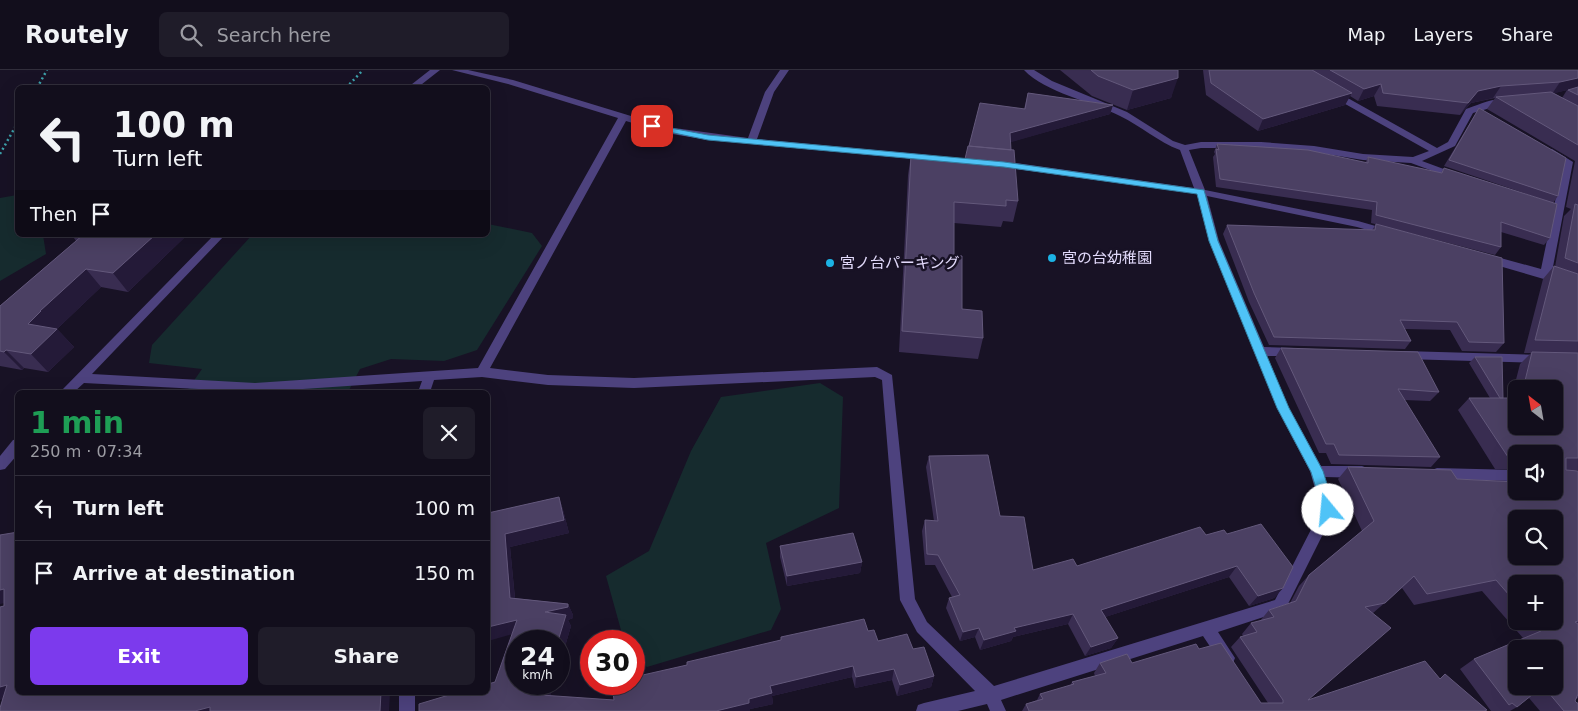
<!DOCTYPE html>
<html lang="en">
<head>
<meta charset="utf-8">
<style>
  body { margin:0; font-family:"DejaVu Sans","Noto Sans JP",sans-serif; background:#1f1c29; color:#f1f3f6; height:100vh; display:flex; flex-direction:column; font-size:19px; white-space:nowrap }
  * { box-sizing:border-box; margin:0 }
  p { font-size:16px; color:#9c9ca3 }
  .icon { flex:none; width:28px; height:28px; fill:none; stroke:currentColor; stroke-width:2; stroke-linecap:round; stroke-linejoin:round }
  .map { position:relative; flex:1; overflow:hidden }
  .details { position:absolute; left:15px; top:320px; width:475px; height:305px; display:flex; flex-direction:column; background:#120e1c; border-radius:8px; box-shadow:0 5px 20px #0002,0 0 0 1px #312e3b }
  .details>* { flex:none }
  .top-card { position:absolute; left:15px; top:15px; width:475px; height:152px; border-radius:8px; box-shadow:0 5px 20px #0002,0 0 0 1px #312e3b; background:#120e1c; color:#f1f3f6; overflow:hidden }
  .needle { width:32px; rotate:329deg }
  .buttons { position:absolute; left:1508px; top:310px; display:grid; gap:10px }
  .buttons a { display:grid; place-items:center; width:55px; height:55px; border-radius:8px; background:#120e1c; box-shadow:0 5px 20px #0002,0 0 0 1px #312e3b; font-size:25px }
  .speed { position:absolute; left:505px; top:560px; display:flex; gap:10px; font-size:25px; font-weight:700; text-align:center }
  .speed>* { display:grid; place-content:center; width:65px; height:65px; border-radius:50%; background:#120e1c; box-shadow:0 5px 20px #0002,0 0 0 1px #312e3b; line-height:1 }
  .speed small { font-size:12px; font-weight:400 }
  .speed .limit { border:8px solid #d22; background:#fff; color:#111 }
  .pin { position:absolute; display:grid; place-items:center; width:42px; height:42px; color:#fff; margin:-21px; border-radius:10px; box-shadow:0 2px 8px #0006 }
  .me { position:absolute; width:55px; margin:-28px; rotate:343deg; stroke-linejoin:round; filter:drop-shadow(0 0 4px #0008) }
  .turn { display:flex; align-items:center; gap:18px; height:105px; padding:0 15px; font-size:22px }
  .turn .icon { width:65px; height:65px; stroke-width:2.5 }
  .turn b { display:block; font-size:35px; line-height:42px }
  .then { display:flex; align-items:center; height:48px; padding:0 15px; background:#0003; gap:10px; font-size:19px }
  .round { display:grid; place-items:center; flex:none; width:52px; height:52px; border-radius:8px; background:#1f1c29 }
  .overview { display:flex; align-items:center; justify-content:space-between; height:85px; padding:0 15px }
  h1 { font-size:30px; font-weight:800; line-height:38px; color:#1e9e55 }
  .primary-button { display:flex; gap:10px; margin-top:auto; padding:10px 15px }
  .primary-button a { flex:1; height:58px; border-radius:8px; background:#7c3aed; color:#fff; font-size:20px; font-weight:800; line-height:58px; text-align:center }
  .primary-button a+a { background:#1f1c29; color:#f1f3f6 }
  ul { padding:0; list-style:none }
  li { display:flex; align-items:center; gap:15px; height:65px; padding:0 15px; border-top:1px solid #312e3b }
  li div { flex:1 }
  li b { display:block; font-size:19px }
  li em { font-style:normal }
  header { display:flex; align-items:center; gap:30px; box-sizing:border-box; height:70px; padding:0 25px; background:#120e1c; border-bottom:1px solid #312e3b }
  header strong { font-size:24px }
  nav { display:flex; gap:28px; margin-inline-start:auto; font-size:18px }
  .search { width:350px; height:45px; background:#1f1c29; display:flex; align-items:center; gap:12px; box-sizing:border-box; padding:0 18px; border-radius:8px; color:#9c9ca3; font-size:19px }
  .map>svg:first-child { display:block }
  .green { fill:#162b2e }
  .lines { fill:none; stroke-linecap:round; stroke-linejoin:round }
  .path { stroke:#3da2ab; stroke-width:2.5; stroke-dasharray:2 3; stroke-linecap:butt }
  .minor { fill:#4d427e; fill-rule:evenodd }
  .wall { fill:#392d51; fill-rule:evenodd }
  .shaded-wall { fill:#241a38 }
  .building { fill:#4b4063; stroke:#63587b; fill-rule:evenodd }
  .route { fill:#4fc3f7; stroke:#337fa1 }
  .poi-dot { fill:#1cb3e5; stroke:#181225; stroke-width:2 }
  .labels { text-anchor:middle; stroke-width:5; stroke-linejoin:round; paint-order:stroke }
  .poi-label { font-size:15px; fill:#e2dafb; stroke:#181225; text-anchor:start }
</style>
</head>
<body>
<header>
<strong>Routely</strong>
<div class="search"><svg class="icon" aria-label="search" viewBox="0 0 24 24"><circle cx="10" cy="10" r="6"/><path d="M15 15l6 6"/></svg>Search here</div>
<nav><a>Map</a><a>Layers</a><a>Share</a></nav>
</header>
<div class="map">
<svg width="1578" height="641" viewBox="0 0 1578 641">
  <rect width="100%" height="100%" fill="#181225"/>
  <path class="green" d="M17,125l1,40h25l3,19 -46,27v-83z
    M488,154l44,9 10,13 -65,104 -33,11 -53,-2 -31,10 -12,23h-162l16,-23 -53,-6 3,-18 100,-110h236z
    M820,313l23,14 -4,111 -73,35 15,66 -10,21 -124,37 -13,-9v-17h-10l-18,-65 43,-25 42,-100 30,-54z"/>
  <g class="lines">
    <path class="path" d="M37,18l10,-18
      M346,18l17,-18
      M0,84l18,-32"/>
    <path class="minor" d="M430,0h10l-23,18h-10z
      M452,0h16l45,10 154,47 81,11 17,-46 15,-22h9l-15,22 -17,47 172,16v4l-3,1 -218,-20 -42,-7 -40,-12 -136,247 58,7 86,3 243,-11 15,8 23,224 12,23 67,64 281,-86 46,-90 -11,-39 -33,-63 -68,-167 -12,-47 -196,-27 -5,-3 5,-3 193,27 -14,-38c-22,-8 -39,-24 -60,-34 -29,-15 -74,-23 -96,-46h10l18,11 75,31 46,29 12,4 16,-3h60l53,4 49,8 50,3 16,-6 -98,-55v-4h6l100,56 11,-6 18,-33c12,-4 34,-15 45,-7l-38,11 -18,33 -33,15 38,14 2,2 -5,3 -46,-17 -48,-3 -49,-8 -53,-4h-60l-12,2 16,40 153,31 35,10 1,2 -5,3 -32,-9 -150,-31 12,45 45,106 30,1 6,4 -6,4h-27l22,52 32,58h41l5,2 2,4 -2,4 -5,2 -37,-1 10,33 -50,100 -67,22 17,26 -2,5 -6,3 -6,-3 -18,-27 -202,64 5,11h-16l-3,-7 -29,7h-42l2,-6 6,-2 51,-12 -58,-59 -17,-32 -18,-220 -7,-3 -241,11 -86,-3 -66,-8 -48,3 -4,12h-12l4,-11 -164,11 -174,-9 -10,9h-13l2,-3 151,-154h11l-133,139 163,9 223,-15 140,-250 -110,-34z
      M1552,79l21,13 -21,110 26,9v8l-96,-28 -1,-3 5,-4 55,15 22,-106 -14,-9v-4z
      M1404,281l138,4 6,4 -6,4 -138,-4 -6,-4z
      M18,369v15l-13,15 -5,1v-14l13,-16z
      M1437,398l79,2v11l-79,-1 -5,-2 -2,-4 2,-4z
      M399,622h16v19h-16z"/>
  </g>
  <path class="wall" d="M1060,0h118l-7,28 -44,12 -35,-14z
    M1203,0h375v400h-12l12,1v227l-2,1 -1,2 3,10h-38l-11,-13 -12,9 -7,4h-19l-31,-42 14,-10 49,-21 -41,-47 -68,14 -12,-17 -29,25 -65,87 132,-22 47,32 -2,1h-463l4,-7 11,-4 3,-6 30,-8 2,-4 23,-6 -1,-3 6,-10h32l67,-14 62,54h7l-37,-56 9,-10 3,-1 -1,-2 9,-11 9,-2 9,-11 21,-7 9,-17 10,-11 53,-44 -24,-52 10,-12 109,12 50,2 9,-8v18l38,-37h-38v16l-21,-1 -37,-59 11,-12h21l-21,-35 6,-6 34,50 11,-43 11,-11h-7l19,-74 11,-13 1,1 9,-51 7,-7 -5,-2 9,-46 -88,-52 8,-11 -24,5 -11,12 -83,-9 -3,-10 -16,5 -8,-5 -5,9 -87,26 -52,-36zM1567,20l-5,8 -8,-5zM1516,319h38l-38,37zM1516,514l38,37h-38z
    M1028,23l85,12 -3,9 -100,28 8,59 -5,21 -10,-1 -2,6 -47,-4v32l8,54 21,29 -5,21 -79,-7 9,-177 3,-20 54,4 59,-50z
    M1479,38l79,88 -5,7 -109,-37z
    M1217,74l148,19 3,-6 73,16 3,-5 106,70 -6,7 -43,-13v15l-6,8 -124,-32 1,-13 -156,-23 -3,-30 2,-3 -1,-2z
    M1376,154l128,119 -8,9 -34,-1 -12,-21 -45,-1 6,12 -6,8 -136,-4 -20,-43 -26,-68 4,-9 145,5z
    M72,165h115l-59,57 -27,-5 -44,42 17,18 -26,25 -24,-4 -2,2 -22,-4v-60l76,-65z
    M1281,278l158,44 -9,9 -26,-1 36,57 -9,10 -100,-3 -5,-11h-7l-44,-95z
    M929,386l71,60 33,54 44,-4 129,-31 21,-1 56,54 -9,10 -25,8 -20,-29 -124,40 13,21 -7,10 -26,8 -17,-32 -55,13 -2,4 -31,9 -5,-13 -15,4 -14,-33 3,-10 3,-1 -17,-32h-10l-3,-34 3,-11 9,1 -8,-54z
    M559,427l4,13 6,23 -59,14 5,51 53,6 5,11v3l-5,2 3,6 -12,41v-26l-43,43h38l-4,12 64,4 16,-12 57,-23 94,-25v-3l87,-6 10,10 35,8 21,27 -3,11 -34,9 -5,-16 -37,8 -3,-11 -80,19 1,8 -23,5 -331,2 76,-29 17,-48 -24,-121z
    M780,476l82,16 -2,11 -73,13 -7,-29z"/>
  <path class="shaded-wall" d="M1178,8l-7,20 -44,12 6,-20z
    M1578,8v10l-10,2h-1l-15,4 8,-12z
    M1381,14l-7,12 -16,5 6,-12z
    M1501,16l-8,12 -22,5 -11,12 8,-12 10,-12z
    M1352,23l-7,12 -87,26 5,-12z
    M1113,35l-3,9 -102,29 2,-10z
    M155,165h32l-59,57 -15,-19z
    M86,199l15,18 -44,42 17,18 -26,25 -17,-18 -3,-30 12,-13z
    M6,280l18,18 -2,2 -18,-18z
    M559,427l4,13 6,23 -59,14 6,63 -6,-12 -5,-64z
    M862,492l-2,11 -73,13v-10z
    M1237,496l-8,11 -133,43 5,-10z
    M1283,518l-9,10 -25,8 9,-10z
    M4,519l14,11 -18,4v-14z
    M568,534l5,11v3l-5,2 3,6 -12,41v-26h-1l-13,-29z
    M1073,544l-5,10 -55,13 -2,4 -31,9 4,-10 30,-12z
    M517,550l6,11 -35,10v-14z
    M979,558l-4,9 -15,4 3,-9z
    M1118,568l-7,10 -26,8 6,-9z
    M853,596l-1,11 -80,19 1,8 -23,5v2h-34l33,-12 21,-13z
    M894,599l-2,11 -37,8 1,-11z
    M934,606l-3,11 -34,9 3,-11z
    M545,614h9l-7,22 -6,-11z
    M7,615l16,10 -23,5v-13z
    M381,622h9l-1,19h-9z
    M210,637l6,4h-21z"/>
  <path class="building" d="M1091,0h87v8l-45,12 -35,-14z
    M1209,0h103l40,23 -89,26 -52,-36z
    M1330,0h248v8l-18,4 -59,4 -23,5 -10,12 -85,-10 -2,-9 -17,5z
    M1578,17v8l-10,-5z
    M1551,22l27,14v39l-82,-48z
    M1028,23l85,12 -103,28 1,17 -42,-4 11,-43 45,6z
    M1479,38l87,50 -8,38 -109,-36z
    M1217,74l91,6 60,13v-6l74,16 2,-5 113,36 -7,34 -49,-16v25l-125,-32 1,-13 -157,-23 -4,-30 3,1z
    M968,76l46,4 4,51 -12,-1v6l-52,-4v53l8,1v53l20,2 1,27 -81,-7 9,-176 54,4z
    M1575,134l3,1v58l-13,-5z
    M1376,154l126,34 2,85 -35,-1 -12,-20 -57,-2 11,21 -137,-4 -20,-44 -27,-68 148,5z
    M83,165h72l-42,38 -27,-4 -46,42h1l-13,13 29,5 -26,25 -25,-4 -2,2 -4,-1v-45z
    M1554,196l24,8v67l-43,-1z
    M1281,278l137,4 21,40 -41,-3 42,68 -101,-2 -5,-11h-8z
    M1532,282l46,1v105h-12v12l12,1v150l-3,1 3,2v70l-3,7 2,2h1v8h-14l-21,-25h11v-37h-38v37h27l-26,21 -5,-4 -3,2 -35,-46 67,-28 -9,-10h22v-37h-38v19l-20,-23 -69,14 -13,-18 -29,27 -20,4 26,21 -83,72 117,-39 15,18 5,-5 42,36 -3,1h-455l-3,-7 17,-5 -3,-5 34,-10 -2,-2 34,-9 -6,-10 27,-9 5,9 64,-19 3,5 22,-6 40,60h22v-3l-43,-63 17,-5 -6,-9 23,-6 -5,-7 27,-9 13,-26 65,-54 -26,-54 103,3 6,9 59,3v9h38v-37h-38v3h-8l-39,-59h40l1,31h2l4,-16v13h38v-37h-31zM1516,449h38v37h-38z
    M1475,287h27l1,41h-3z
    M988,385l12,61 24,1 9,53 40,-11 4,7 123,-39 6,8 18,-5 3,4 34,-10 32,43 -10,21 -25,8 -21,-30 -136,44 17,28 -27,9 -18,-33 -59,14 2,3 -32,9 -5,-12 -16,4 -14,-34 11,-3 -22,-40 -11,-1 -2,-34 13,1 -9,-65z
    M559,427l5,23 -59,14 5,64 58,6v3l-23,5 21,3 -8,26h-42v43h29l-4,11 73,5 -1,-8 17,-4 -1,-4h5v-7l53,-12v-3l94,-22v-3l83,-18 4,12 6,-1 4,11 29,-7 6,15 11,-2 10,29 -34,9 -6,-16 -38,8 -3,-11 -83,20 2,7 -23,6v4l-33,8h-297v-7l40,-12h29v-8l7,-2 22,-62 -29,7v-114z
    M18,462v160h363l-1,19h-170v-4l-15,4h-195v-3l7,-23 -7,2v-80l4,-1v-17l-4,1v-55z
    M853,463l9,29 -75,14 -7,-30z"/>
  <path class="route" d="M649,54l59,11 296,27 200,28 14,51 71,167 34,63 12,39 -2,4 -5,1 -4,-1 -13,-42 -34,-64 -68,-167 -12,-47 -193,-27 -296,-27 -59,-12z"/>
  <g class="poi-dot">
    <circle cx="1052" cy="188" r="5"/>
    <circle cx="830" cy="193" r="5"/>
  </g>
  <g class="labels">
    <g class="poi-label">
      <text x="1062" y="193">宮の台幼稚園</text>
      <text x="840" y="198">宮ノ台パーキング</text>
    </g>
  </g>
</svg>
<div class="buttons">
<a><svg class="needle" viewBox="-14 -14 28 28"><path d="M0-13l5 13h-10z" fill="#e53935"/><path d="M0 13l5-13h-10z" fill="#9c9ca3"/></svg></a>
<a><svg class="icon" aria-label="sound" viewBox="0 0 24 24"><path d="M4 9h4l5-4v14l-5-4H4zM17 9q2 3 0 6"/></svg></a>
<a><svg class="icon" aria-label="search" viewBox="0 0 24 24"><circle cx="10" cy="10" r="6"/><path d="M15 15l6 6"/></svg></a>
<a>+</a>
<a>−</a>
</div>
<div class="speed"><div>24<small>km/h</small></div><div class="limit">30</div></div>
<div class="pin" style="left:652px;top:56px;background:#d93025"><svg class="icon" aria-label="arrive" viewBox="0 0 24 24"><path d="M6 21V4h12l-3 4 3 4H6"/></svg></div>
<svg class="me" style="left:1328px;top:440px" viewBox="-20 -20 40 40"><circle r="19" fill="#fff"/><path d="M0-13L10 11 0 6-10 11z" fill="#4fc3f7"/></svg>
<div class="top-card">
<div class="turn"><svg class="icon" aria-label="left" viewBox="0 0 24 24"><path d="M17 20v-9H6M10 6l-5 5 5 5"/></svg><div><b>100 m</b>Turn left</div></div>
<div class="then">Then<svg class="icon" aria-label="arrive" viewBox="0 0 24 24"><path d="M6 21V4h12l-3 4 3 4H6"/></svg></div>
</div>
<section class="details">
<div class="overview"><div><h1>1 min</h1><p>250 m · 07:34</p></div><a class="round"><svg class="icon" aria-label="close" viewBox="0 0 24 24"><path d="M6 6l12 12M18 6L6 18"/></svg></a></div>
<ul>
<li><svg class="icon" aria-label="left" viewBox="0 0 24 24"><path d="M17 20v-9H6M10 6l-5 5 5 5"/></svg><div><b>Turn left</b></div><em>100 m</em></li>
<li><svg class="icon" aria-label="arrive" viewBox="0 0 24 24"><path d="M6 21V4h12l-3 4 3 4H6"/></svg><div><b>Arrive at destination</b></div><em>150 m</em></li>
</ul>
<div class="primary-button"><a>Exit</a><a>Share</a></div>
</section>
</div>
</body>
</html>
